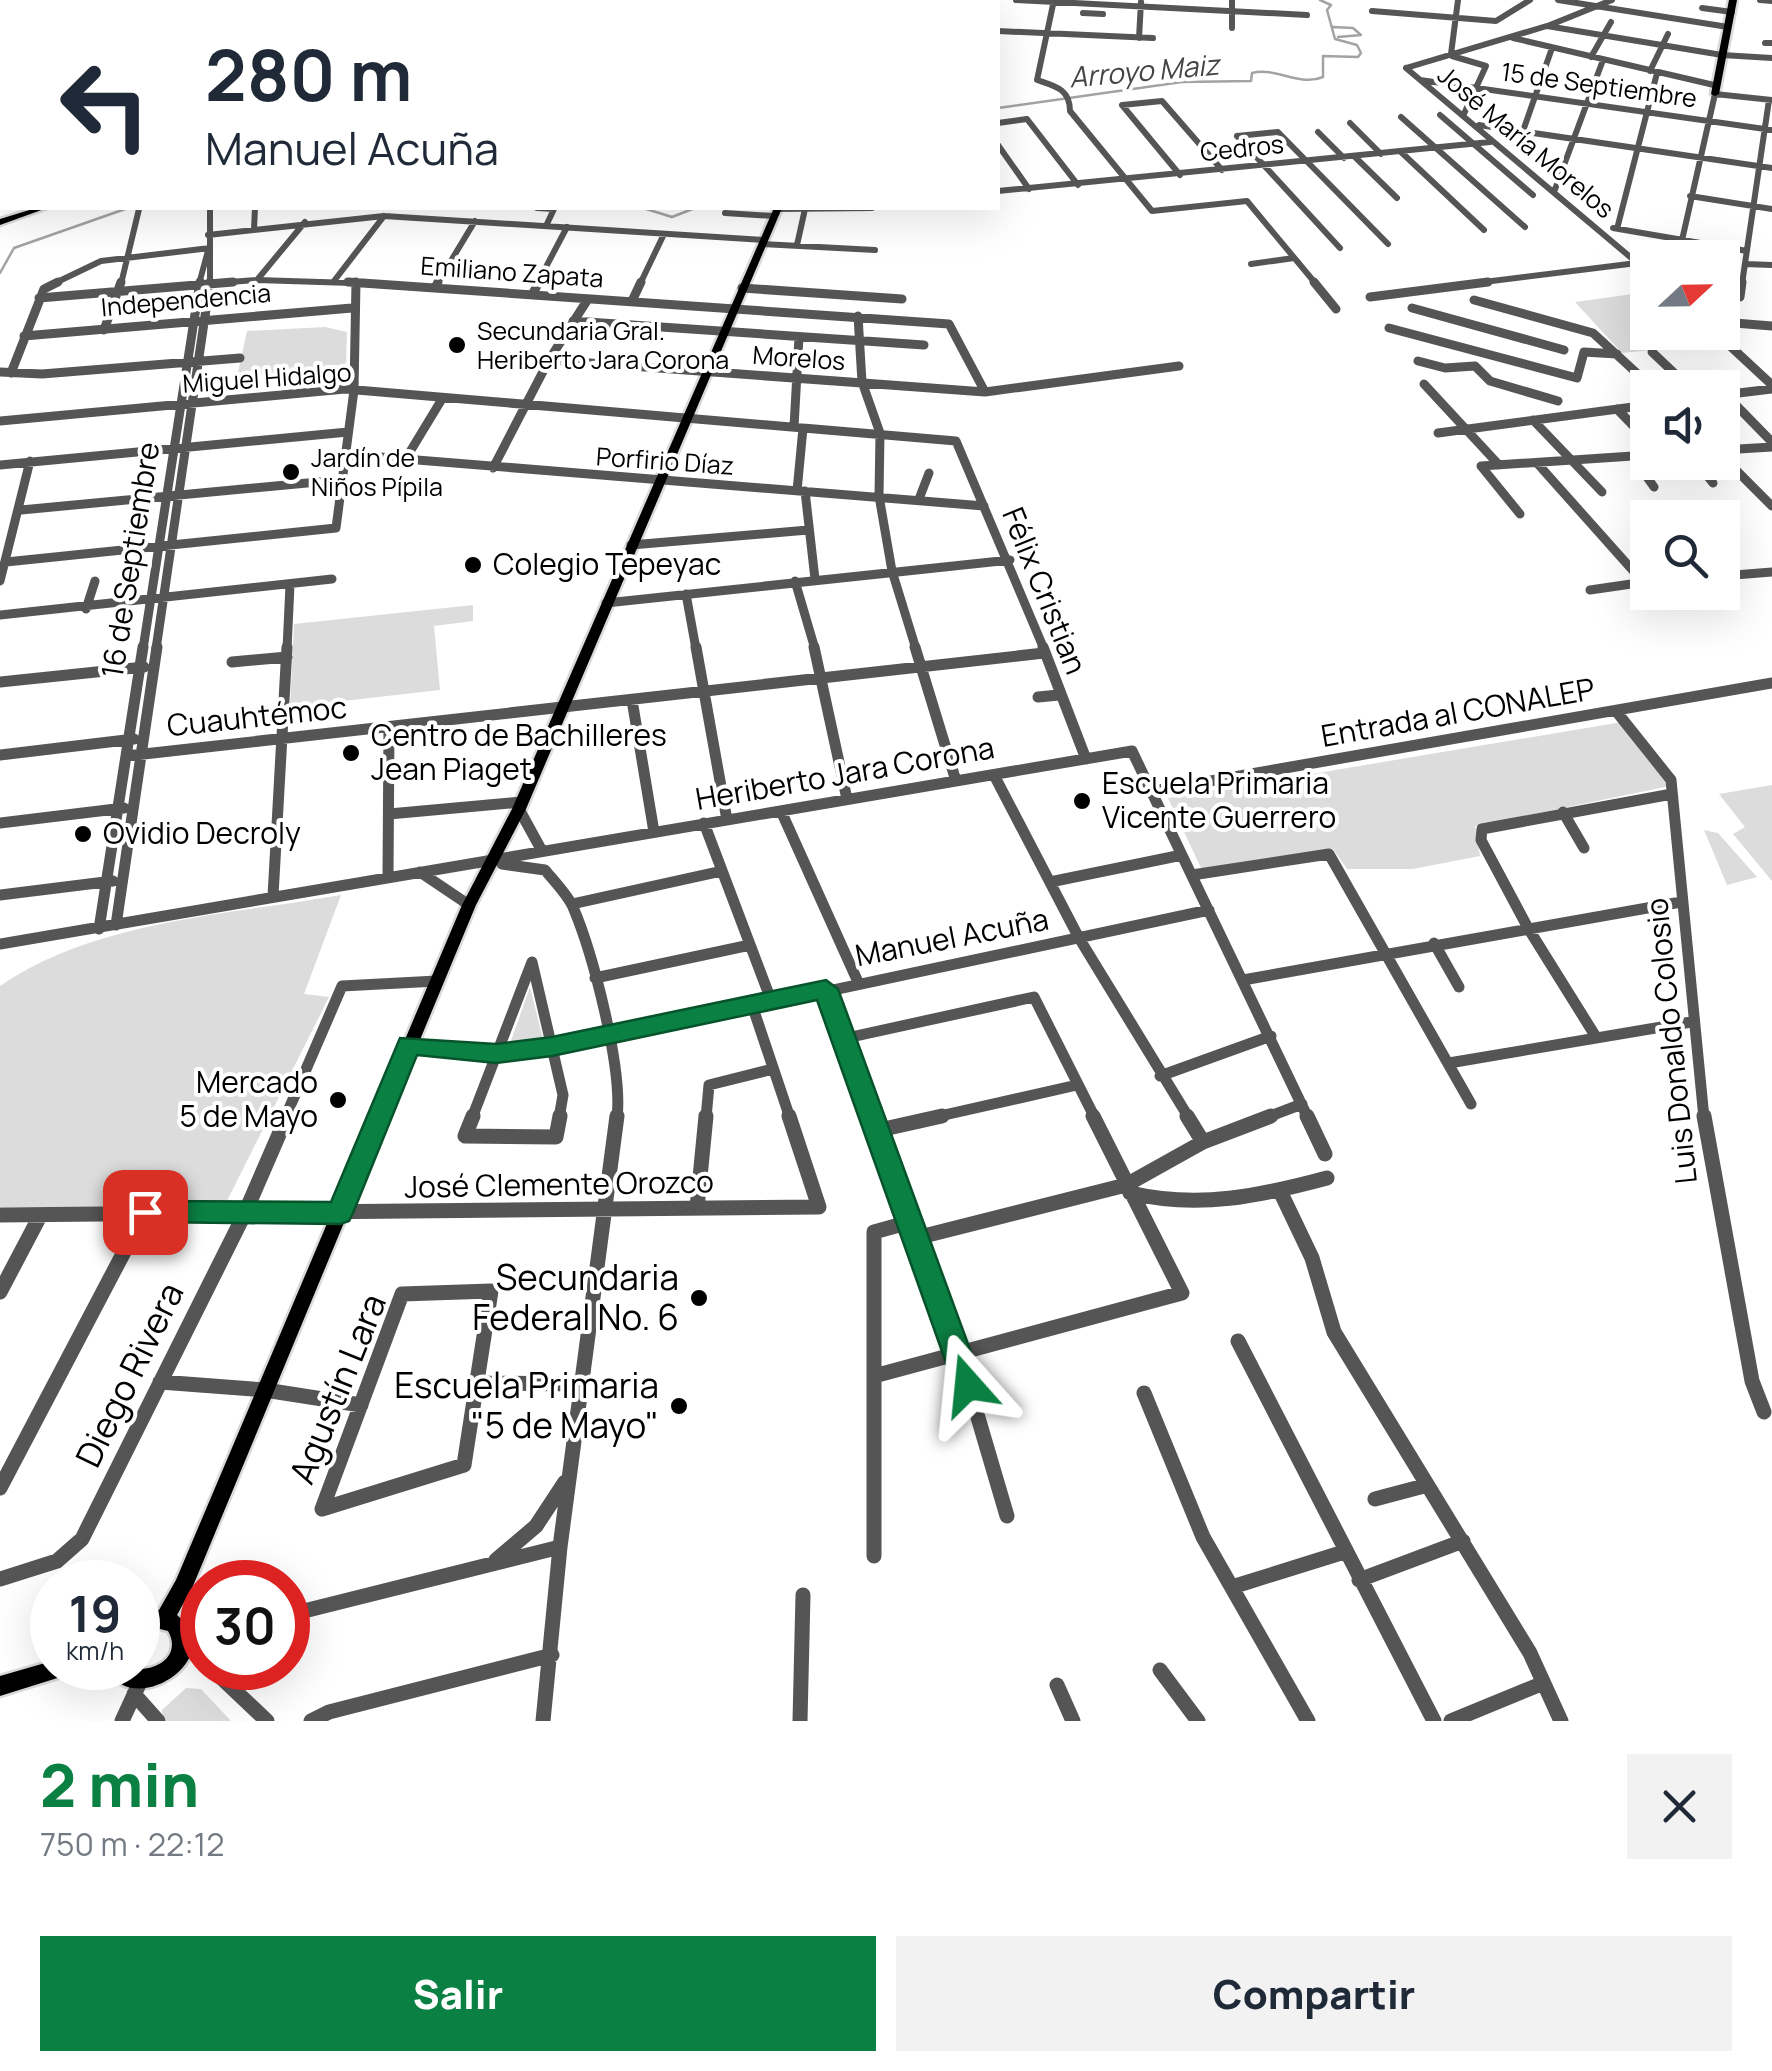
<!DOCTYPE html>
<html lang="es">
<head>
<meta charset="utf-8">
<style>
  body { margin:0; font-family:Manrope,sans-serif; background:#f2f2f3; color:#1f2937; height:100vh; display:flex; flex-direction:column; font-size:38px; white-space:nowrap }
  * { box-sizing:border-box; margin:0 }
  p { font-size:32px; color:#747a83 }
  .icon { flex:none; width:55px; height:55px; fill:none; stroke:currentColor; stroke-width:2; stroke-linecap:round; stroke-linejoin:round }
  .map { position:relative; height:1721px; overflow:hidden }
  .sheet { display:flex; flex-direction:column; background:#fff; flex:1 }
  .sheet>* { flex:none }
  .banner { position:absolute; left:0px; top:0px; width:1000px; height:210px; box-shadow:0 10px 40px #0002; background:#fff; color:#1f2937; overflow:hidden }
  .needle { width:65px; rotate:68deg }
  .tools { position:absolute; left:1630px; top:240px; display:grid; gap:20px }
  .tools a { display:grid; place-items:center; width:110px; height:110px; border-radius:0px; background:#fff; box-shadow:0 10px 40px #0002; font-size:50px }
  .speed { position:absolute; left:30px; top:1560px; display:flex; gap:20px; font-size:50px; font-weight:700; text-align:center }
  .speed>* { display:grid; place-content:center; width:130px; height:130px; border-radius:50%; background:#fff; box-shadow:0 10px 40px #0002; line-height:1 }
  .speed small { font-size:25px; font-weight:400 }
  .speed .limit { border:15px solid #d22; background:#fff; color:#111 }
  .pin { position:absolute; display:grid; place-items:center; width:85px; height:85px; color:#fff; margin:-42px; border-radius:20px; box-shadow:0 5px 15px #0006 }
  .me { position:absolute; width:110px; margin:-55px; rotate:342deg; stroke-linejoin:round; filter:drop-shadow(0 0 8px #0008) }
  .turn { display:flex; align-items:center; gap:35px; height:210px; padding:0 40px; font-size:45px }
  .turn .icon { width:130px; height:130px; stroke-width:2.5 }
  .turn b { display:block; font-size:70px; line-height:85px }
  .round { display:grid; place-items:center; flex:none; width:105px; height:105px; border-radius:0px; background:#f2f2f3 }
  .summary { display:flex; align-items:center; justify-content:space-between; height:170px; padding:0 40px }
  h1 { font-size:60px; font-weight:800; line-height:75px; color:#0b8043 }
  .cta { display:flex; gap:20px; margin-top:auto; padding:20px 40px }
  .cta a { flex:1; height:115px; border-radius:0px; background:#0b8043; color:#fff; font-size:40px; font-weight:800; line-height:115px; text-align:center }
  .cta a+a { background:#f2f2f3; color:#1f2937 }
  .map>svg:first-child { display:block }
  .green { fill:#dcdcdc }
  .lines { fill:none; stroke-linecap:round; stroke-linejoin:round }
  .stream { stroke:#a3a3a3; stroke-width:2.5 }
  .major-casing { stroke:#dbdbdb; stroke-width:5 }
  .minor-far3 { stroke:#555; stroke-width:6 }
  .minor-far2 { stroke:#555; stroke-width:9 }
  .minor-far1 { stroke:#555; stroke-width:11 }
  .minor { stroke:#555; stroke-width:15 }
  .major { fill:#000; fill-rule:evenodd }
  .route { fill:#0b8043; stroke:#07532c; stroke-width:2.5 }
  .poi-dot { fill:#000; stroke:#fff; stroke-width:4 }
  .labels { text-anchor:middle; stroke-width:8; stroke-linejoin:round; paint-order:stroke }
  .far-street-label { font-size:25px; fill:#000; stroke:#fff }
  .far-poi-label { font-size:25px; fill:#000; stroke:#fff; text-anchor:start }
  .far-water-label { font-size:28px; font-style:italic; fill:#444; stroke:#fff }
  .street-label { font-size:30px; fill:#000; stroke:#fff }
  .poi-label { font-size:30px; fill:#000; stroke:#fff; text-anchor:start }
  .near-poi-label { font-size:35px; fill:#000; stroke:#fff; text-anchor:end }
  .near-street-label { font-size:35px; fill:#000; stroke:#fff }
</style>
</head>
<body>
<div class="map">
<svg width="1772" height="1721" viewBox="0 0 1772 1721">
  <rect width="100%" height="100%" fill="#fff"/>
  <path class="green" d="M1647,292l1,40 61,1 11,10 -98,10 -47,-51z
    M325,327l22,5 -1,34 -109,11 10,-46z
    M473,605v16l-39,5 6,64 -150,17 4,-83z
    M1628,721l42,65 -195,40 5,30 -67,13h-66l-14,-20 -131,21 -34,-72z
    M1772,785v96l-39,-47 12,-7 -26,-33z
    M1704,830l14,3 39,44 -30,8z
    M341,895l-37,99 25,3 -105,210h-224v-221c97,-66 228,-71 341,-91z
    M530,987l14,56 -36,6z
    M186,1688l15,1 30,32h-68l-1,-11z"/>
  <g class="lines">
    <path class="stream" d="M1333,27l20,1 8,7 -23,2
      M998,108l184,-26 69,-1 1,-8c25,-6 48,14 71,4v-21l35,1 3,-4 -4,-8 -22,-6 -8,-29 4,-5 -11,-5
      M171,208h28
      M587,208h15
      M643,208l29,9 23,-9
      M0,273l14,-25 114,-40"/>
    <g class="major-casing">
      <path id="major" d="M598,0h11l-4,2h-9z
        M860,0h8l-2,2h-6z
        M1729,0h8l-18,94 -4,2 -4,-2z
        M0,15h2v5h-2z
        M36,208h11l-47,17v-6z
        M774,208h8l-256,601 -50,96 -283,681 -16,29c54,45 -48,106 -69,53 12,0 22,2 33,1 22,-1 39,-17 27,-38l-16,-4 -14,6v-18l14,-6 7,1 17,-30 286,-675 50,-96z
        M52,1661v7h18l-3,7 -67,21v-20z"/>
    </g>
    <path class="minor-far3" d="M623,0l43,2
      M1016,0l291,15
      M1054,0l-17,80c18,6 33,9 33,31l82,100 95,-10 69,83
      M1232,0v28
      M1558,0l170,27
      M1760,0l12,1
      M98,2l5,-2
      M221,2l51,-2
      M558,2l36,-2
      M0,6l4,-6
      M1702,8l30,4
      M1372,11l124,10 34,-21
      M1083,13l20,1
      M1547,26l175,29 50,3
      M998,31l155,7
      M0,37l2,-7
      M1139,38l2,-36
      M1513,38l201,47
      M1765,43h7
      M1451,54l7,-54
      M1452,56l34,10 -23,50
      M1591,57l20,-35
      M1406,68l242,204
      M1406,68l144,-43 62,-25
      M1650,71l18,-37
      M1420,80l352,50
      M1440,115l93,80
      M1401,117l124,110
      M998,123l29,-4 51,66
      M1350,123l31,31
      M1479,125l293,43
      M1523,131l29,-83
      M1318,132l26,26
      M1237,136l41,-4 110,112
      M1237,136l103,112
      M998,145l31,44
      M1401,152l83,78
      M1354,156l43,42
      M1180,175l-58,-70 40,-4 60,69
      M998,191l492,-49
      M1554,192l49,-132
      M1690,196l82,13
      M537,208l17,1 -8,17
      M777,209l95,-1
      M725,213l49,3
      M1613,228l134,23
      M254,229l1,-21
      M1617,229l40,-156
      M208,235l176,-19 380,24
      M762,244l113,6
      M797,245l8,-36
      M1678,258l37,-164 57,6
      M1251,264l43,-6
      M1745,264l27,1
      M257,280l48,-58
      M334,281l50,-65
      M53,284l48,-23 109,-13
      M121,284l18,-75
      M199,284l10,-37
      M203,284l54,-4 126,4
      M210,284v-76
      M437,284l38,-63
      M537,284l30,-57
      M640,284l24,-50
      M1468,284l169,-21
      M1742,284l27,-184"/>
    <path class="minor-far2" d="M348,282l601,42 36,68
      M1314,282l22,27
      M436,286l2,-4
      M742,288l160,11
      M533,293l6,-11
      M1370,297l118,-15
      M1740,297l2,-15
      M39,298l194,-16
      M1474,300l119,33 60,55
      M632,301l9,-19
      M1412,308l152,42
      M858,316l4,66 18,51 -1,63 13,75 24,78
      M573,321l351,24
      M1722,322l50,4
      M1389,328l188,50 7,-26 33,2
      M104,330l17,-48
      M1715,332l57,53
      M24,336l328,-28
      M1652,352l38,36
      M549,360l436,32 194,-26
      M1418,361l27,7 30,-2 15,15 68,20
      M0,372l42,2 198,-16
      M11,373l33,-84 14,-7
      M1424,384l75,81
      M1722,395l50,-6
      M1726,395l46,47
      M1617,409l31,32
      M1533,420l69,72
      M0,421l345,-32 611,52 88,208
      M794,427l5,-90
      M1438,433l210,-28
      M1722,450l50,-3
      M343,454l641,52
      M1632,456l22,31
      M1722,456l50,50
      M405,460l37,-61
      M1696,462l17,21
      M1537,463l107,120
      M0,465l348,-33
      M1481,466l167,-11
      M1481,466l39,48
      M493,468l56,-108 39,-61
      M797,491l6,-63
      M805,491l10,88
      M919,499l10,-26
      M21,510l318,-30
      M631,545l177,-15
      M6,562l330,-34 18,-138 2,-108
      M1722,576l50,-4
      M0,581l30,-120
      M795,581l20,68
      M1590,590l55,-8
      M686,594l10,55
      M606,603l404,-43
      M86,609l9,-28
      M0,615l332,-36
      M143,649l57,-367
      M156,649l54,-367
      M287,649l3,-64"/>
    <path class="minor-far1" d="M696,647l31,173
      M814,647l33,152
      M915,647l41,134
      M1043,647l43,112
      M232,662l55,-5
      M0,682l144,-15
      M1038,697l21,-2
      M632,700l22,132
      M1616,711l55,69 33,338
      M0,755l134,-16
      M126,756l918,-103
      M994,775l85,163 110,180
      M1153,791l619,-108
      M519,809l23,42
      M781,811l77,171
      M1563,812l21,36
      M389,814l132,-12
      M0,823l124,-15
      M704,823l67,177
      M502,864l43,6c9,11 22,24 28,37 20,47 50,162 44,211
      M420,872l49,33
      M1192,875l137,-21 142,250
      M388,876l1,-148
      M1050,882l132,-27
      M0,895l113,-14
      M273,896l14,-249
      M572,904l150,-33
      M116,925l41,-278
      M99,929l44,-282
      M1434,943l25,44
      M0,944l1132,-193 176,367
      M595,978l155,-33
      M1243,980l438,-78
      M825,989l48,129
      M752,1005l38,113
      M1596,1037l-68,-109 -47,-88 1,-11 190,-35
      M842,1039l192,-42 61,121
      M409,1045l88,8 110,-15 602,-128
      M1449,1063l242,-41
      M1160,1076l111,-40
      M285,1118l57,-132 95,-5
      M472,1118l60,-156 31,133 -4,23
      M706,1118l3,-33 64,-16
      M931,1118l146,-33
      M1265,1118l37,-14"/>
    <path class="minor" d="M473,1116l-8,20 91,1 4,-21
      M872,1116l87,237 48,163
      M1187,1116l16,26
      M1307,1116l18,38
      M1704,1116l48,265 12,31
      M875,1131l67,-15
      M1280,1191l32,67 22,74 196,321 31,68
      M1130,1193c69,16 130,3 197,-15
      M697,1208l9,-92
      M0,1215l819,-8 -30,-91
      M916,1238l210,-53 77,-43 68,-26
      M491,1291l-27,174 -142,44 80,-215z
      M0,1292l40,-76
      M1238,1341l196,380
      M874,1376l308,-83 -89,-177
      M160,1382l105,8 96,15
      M478,1383l103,1
      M1144,1393l59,144 105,184
      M0,1488l145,-276
      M1375,1499l49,-13
      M874,1556v-324l36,-10
      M496,1560l40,-34 29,-44
      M0,1579l57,-18 25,-22 163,-326 42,-97
      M1359,1580l104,-39
      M1232,1587l112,-35
      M288,1615l272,-68
      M184,1640l18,-4
      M183,1645l19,14
      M211,1668l56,53
      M1160,1670l38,51
      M1057,1685l16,36
      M134,1694l24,27
      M122,1721l18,-39
      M311,1721l18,-9 223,-57
      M543,1721l17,-174 57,-431
      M800,1721l3,-126
      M1451,1721l90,-37"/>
    <use href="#major" class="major"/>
  </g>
  <path class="route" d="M826,980l12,9 145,396 -4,9 -11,4 -10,-4 -4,-9 -137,-385 -265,56 -56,7 -79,-8 -64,158 -4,8 -9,3 -195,-2 -9,-3 -4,-7 4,-8 9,-3 186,1 69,-164 96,6 56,-7z"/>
  <g class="poi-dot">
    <circle cx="457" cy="345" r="10"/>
    <circle cx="291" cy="472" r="10"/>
    <circle cx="473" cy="565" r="10"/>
    <circle cx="351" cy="753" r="10"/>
    <circle cx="1082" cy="801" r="10"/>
    <circle cx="83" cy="834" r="10"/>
    <circle cx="338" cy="1100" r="10"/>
    <circle cx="699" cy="1298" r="10"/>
    <circle cx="679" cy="1406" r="10"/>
  </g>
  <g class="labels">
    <g class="far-street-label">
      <text transform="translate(1599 85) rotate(8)" y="9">15 de Septiembre</text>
      <text transform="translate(1526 142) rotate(40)" y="9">José María Morelos</text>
      <text transform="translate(1242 148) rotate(-6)" y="9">Cedros</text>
      <text transform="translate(512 272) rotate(4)" y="9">Emiliano Zapata</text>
      <text transform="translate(186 300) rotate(-5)" y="9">Independencia</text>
      <text transform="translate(799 358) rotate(4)" y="9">Morelos</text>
      <text transform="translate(267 378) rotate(-4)" y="9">Miguel Hidalgo</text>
      <text transform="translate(665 461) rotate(4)" y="9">Porfirio Díaz</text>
    </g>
    <g class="far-poi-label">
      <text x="477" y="340">Secundaria Gral.<tspan x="477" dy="29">Heriberto Jara Corona</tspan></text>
      <text x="311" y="467">Jardín de<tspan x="311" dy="29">Niños Pípila</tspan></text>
    </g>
    <g class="far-water-label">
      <text transform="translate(1144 71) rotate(-5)" y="10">Arroyo Maiz</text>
    </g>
    <g class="street-label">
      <text transform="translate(131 560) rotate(-81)" y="10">16 de Septiembre</text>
      <text transform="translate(1044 591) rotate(68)" y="10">Félix Cristian</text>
      <text transform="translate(1458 713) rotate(-10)" y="10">Entrada al CONALEP</text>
      <text transform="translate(257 717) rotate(-6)" y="10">Cuauhtémoc</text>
      <text transform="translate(845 774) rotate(-10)" y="10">Heriberto Jara Corona</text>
      <text transform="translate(952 938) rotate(-11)" y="10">Manuel Acuña</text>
      <text transform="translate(1672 1041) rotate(-96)" y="10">Luis Donaldo Colosio</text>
      <text transform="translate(559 1185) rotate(-1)" y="10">José Clemente Orozco</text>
    </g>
    <g class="poi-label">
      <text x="493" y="575">Colegio Tepeyac</text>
      <text x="371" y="746">Centro de Bachilleres<tspan x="371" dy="34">Jean Piaget</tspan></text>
      <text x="1102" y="794">Escuela Primaria<tspan x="1102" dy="34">Vicente Guerrero</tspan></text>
      <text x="103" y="844">Ovidio Decroly</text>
      <text x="318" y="1093" text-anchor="end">Mercado<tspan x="318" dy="34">5 de Mayo</tspan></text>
    </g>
    <g class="near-poi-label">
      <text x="679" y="1290">Secundaria<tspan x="679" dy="40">Federal No. 6</tspan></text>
      <text x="659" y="1398">Escuela Primaria<tspan x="659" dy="40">"5 de Mayo"</tspan></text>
    </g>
    <g class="near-street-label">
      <text transform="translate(130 1375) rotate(-64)" y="12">Diego Rivera</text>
      <text transform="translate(338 1389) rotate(-68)" y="12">Agustín Lara</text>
    </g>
  </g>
</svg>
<div class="tools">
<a><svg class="needle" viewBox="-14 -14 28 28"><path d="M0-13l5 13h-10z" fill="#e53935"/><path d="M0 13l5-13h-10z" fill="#747a83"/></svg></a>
<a><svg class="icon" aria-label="sound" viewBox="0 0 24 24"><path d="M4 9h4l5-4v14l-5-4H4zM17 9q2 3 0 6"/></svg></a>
<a><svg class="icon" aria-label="search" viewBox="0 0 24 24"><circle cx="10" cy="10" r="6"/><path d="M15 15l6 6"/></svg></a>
</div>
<div class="speed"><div>19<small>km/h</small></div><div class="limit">30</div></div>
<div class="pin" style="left:145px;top:1212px;background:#d93025"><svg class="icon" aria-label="arrive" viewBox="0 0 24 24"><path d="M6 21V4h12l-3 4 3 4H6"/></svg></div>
<svg class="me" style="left:968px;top:1385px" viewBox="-20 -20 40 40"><path d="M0-17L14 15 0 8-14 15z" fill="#0b8043" stroke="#fff" stroke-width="4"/></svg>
<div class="banner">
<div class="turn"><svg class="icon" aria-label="left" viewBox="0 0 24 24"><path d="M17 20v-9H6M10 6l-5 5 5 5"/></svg><div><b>280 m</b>Manuel Acuña</div></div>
</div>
</div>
<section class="sheet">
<div class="summary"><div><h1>2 min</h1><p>750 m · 22:12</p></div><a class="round"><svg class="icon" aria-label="close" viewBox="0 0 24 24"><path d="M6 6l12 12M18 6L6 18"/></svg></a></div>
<div class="cta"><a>Salir</a><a>Compartir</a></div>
</section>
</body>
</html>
